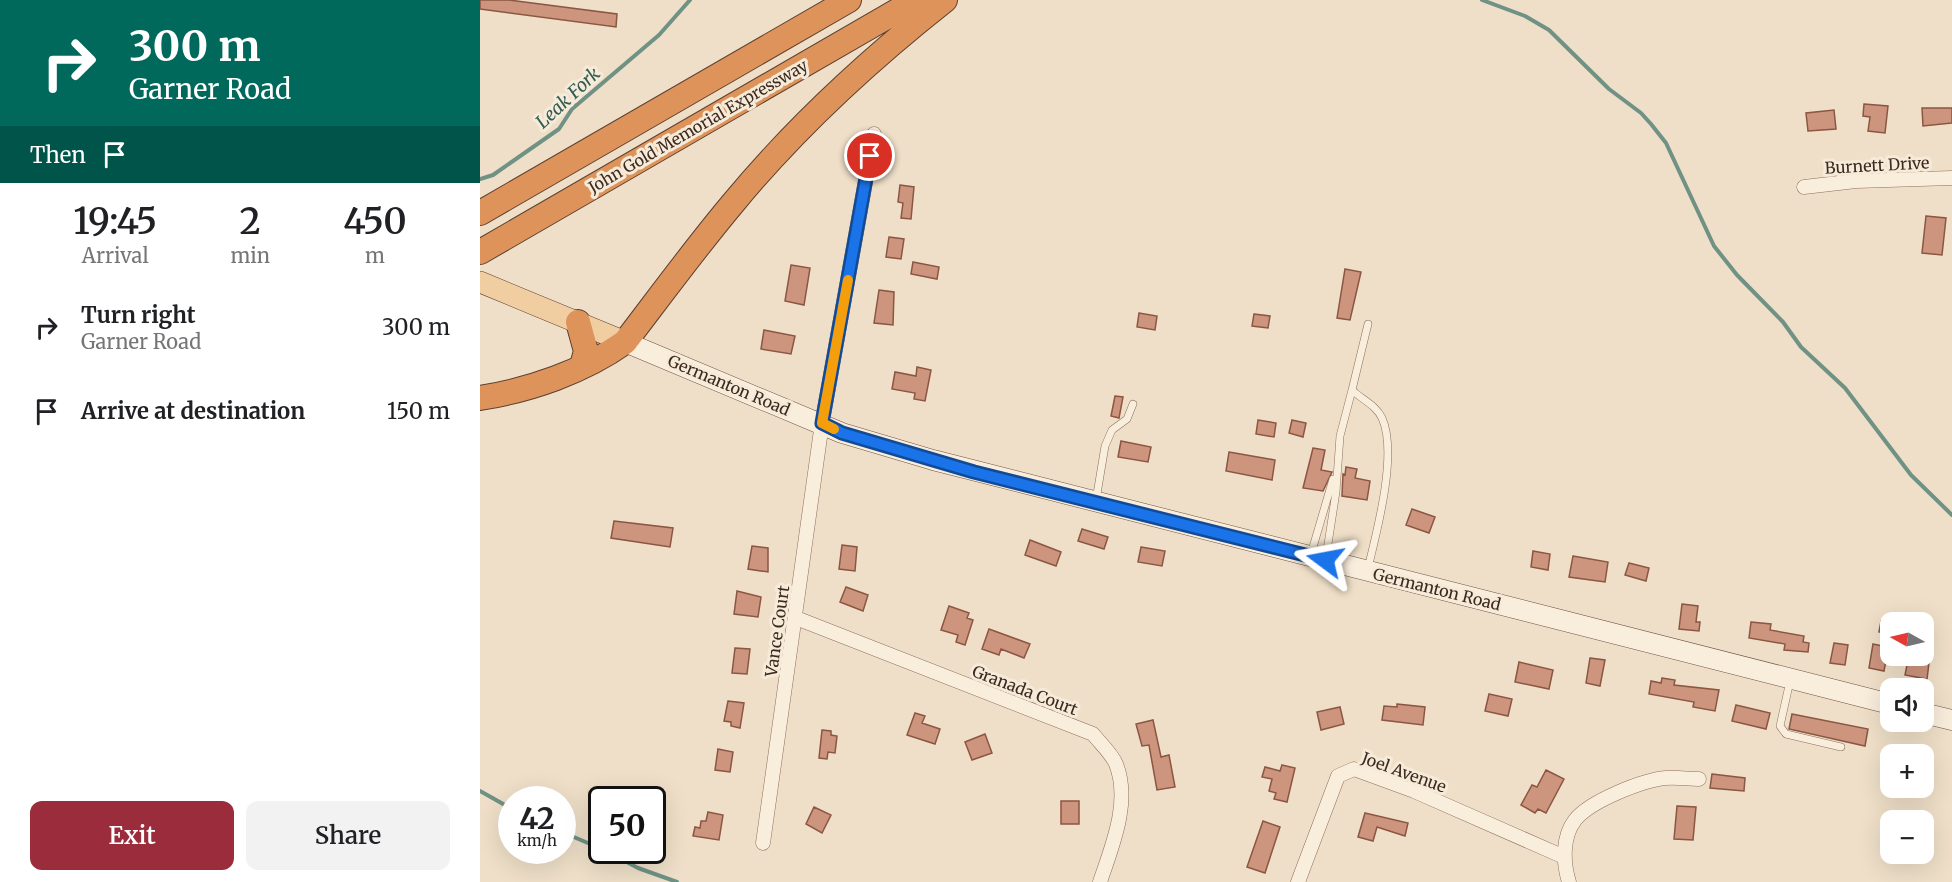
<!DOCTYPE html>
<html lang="en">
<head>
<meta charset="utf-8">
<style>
  body { margin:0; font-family:Merriweather,serif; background:#f2f2f2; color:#202124; height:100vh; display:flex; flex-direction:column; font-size:22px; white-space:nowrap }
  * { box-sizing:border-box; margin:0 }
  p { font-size:20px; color:#757577 }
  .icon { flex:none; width:33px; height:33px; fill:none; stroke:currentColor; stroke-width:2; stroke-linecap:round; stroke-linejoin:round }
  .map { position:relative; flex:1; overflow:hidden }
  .details { display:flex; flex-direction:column; background:#fff; width:480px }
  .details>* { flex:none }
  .banner { background:#00695c; color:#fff; overflow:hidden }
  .needle { width:39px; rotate:278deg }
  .fabs { position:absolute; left:1400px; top:612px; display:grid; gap:12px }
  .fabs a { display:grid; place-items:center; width:54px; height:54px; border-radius:12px; background:#fff; box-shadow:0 6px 24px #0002; font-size:30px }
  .speed { position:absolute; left:18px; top:786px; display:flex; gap:12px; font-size:30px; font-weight:700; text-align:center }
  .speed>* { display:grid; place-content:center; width:78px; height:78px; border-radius:50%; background:#fff; box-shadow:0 6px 24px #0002; line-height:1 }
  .speed small { font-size:15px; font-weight:400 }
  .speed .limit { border:3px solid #111; border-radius:9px; background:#fff; color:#111 }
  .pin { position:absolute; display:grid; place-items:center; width:51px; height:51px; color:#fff; margin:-26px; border:3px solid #fff; border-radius:50%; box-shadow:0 2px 6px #0007 }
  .me { position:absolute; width:66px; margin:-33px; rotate:283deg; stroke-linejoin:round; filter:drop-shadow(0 0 4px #0008) }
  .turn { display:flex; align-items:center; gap:21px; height:126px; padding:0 30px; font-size:27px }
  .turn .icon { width:78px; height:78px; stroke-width:2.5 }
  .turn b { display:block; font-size:42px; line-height:51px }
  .then { display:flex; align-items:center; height:57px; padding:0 30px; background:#0003; gap:12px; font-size:22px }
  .eta { display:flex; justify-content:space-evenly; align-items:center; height:102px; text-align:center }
  .eta b { font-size:36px; font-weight:600; line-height:42px }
  .button { display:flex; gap:12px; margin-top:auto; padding:12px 30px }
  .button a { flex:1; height:69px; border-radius:12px; background:#9b2c3b; color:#fff; font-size:24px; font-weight:600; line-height:69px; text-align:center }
  .button a+a { background:#f2f2f2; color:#202124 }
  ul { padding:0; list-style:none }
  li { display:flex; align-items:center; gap:18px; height:84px; padding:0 30px }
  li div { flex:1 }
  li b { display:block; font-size:22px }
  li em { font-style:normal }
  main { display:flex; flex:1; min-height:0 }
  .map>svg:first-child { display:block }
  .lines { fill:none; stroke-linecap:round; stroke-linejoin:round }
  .stream { stroke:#6f9285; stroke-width:4 }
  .building { fill:#cd957e; stroke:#8b5642; stroke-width:1.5 }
  .service-casing { stroke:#8c705d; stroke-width:8 }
  .minor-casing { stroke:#8c705d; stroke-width:15 }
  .secondary-casing { stroke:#6e5140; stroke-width:21 }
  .primary-casing { stroke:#5a3f31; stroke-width:22 }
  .motorway-casing { stroke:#5a3f31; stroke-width:26 }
  .service { stroke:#f9eddc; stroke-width:7 }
  .minor { stroke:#f9eddc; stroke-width:14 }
  .secondary { stroke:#f9eddc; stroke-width:20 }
  .primary { stroke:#f1cea1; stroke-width:21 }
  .motorway { stroke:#dd935a; stroke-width:24 }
  .route-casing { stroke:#114b97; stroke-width:15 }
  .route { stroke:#1a73e8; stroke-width:10 }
  .slow { stroke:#f59e0b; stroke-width:10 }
  .labels { text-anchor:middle; stroke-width:6; stroke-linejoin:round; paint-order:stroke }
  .street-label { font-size:16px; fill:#3c2a20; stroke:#f6ead8 }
  .water-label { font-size:18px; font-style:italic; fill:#305c53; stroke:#f6ead8 }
</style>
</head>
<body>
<main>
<section class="details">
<div class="banner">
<div class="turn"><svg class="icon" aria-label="right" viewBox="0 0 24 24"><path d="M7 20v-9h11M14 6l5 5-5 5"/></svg><div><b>300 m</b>Garner Road</div></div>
<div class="then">Then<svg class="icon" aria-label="arrive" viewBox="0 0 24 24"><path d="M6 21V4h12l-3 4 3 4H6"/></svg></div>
</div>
<div class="eta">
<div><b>19:45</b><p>Arrival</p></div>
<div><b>2</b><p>min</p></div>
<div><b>450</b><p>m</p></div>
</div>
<ul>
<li><svg class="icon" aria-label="right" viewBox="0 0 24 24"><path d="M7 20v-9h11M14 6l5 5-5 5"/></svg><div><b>Turn right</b><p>Garner Road</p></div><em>300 m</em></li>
<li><svg class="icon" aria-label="arrive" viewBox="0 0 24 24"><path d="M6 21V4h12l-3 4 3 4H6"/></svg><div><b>Arrive at destination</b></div><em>150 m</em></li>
</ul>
<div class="button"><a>Exit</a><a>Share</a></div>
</section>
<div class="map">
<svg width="1472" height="882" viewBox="0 0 1472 882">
  <rect width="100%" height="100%" fill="#efdfc8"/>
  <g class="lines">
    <path class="stream" d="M1002,0l43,16 24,14 60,59 32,24 10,11 15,19 48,103 23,29 46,47 18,25 44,41 66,87 41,40
      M0,179l13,-4 66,-46 13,-20 87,-74 31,-35
      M0,791l32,18
      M82,832l40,17
      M124,850l34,18 39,14"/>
  </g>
  <path class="building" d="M0,0h29l108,14 -1,13 -136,-18z
    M1384,104l24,2 -3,27 -17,-2 2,-14 -7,-1z
    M1442,108h30v15l-29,3z
    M1354,110l2,19 -28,2 -2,-18z
    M420,185l14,2 -3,32 -10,-1 2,-15 -5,-1z
    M1446,216l20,2 -4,37 -20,-2z
    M409,237l15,2 -3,20 -15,-2z
    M433,262l26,5 -2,12 -26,-5z
    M311,265l19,3 -6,37 -19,-4z
    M865,269l16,3 -11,48 -13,-2z
    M399,290l15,2 -1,33 -19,-2z
    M659,313l18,3 -2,14 -18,-3z
    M774,314l16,2 -2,12 -16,-2z
    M284,330l31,6 -4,18 -30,-5z
    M437,367l14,3 -6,31 -11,-2 1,-6 -23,-4 3,-17 21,4z
    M635,396l8,1 -4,21 -8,-2z
    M778,420l18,3 -2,14 -18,-3z
    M812,420l14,3 -3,14 -14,-4z
    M641,441l30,6 -3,15 -30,-5z
    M833,448l12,2 -4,20 11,2 -9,19 -20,-3z
    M749,452l46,8 -3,20 -46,-9z
    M866,467l11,2 -2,9 15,3 -3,19 -25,-4 1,-22 2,1z
    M932,509l23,8 -6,16 -23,-8z
    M134,521l59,7 -3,19 -59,-9z
    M602,529l26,8 -4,12 -26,-8z
    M550,540l31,12 -5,14 -31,-11z
    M362,545l15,2 -2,24 -16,-2z
    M272,546l16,2v24l-20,-3z
    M661,547l24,4 -3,15 -24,-4z
    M1053,551l17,3 -2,16 -17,-3z
    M1093,556l35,6 -3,20 -36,-5z
    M1149,563l20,5 -3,13 -21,-6z
    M366,587l22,8 -5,16 -23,-9z
    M257,591l24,6 -3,20 -24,-3z
    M1202,604l16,2 -2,16h4l-1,9 -20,-2z
    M469,606l20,7 -2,5 6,2 -8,25 -9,-3 2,-7 -17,-5z
    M1401,621l9,1v12l-11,-2z
    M1271,622l20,2 -1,6 34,6 -1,6 6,1 -1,9 -24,-2 1,-6 -36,-6z
    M509,629l41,15 -6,14 -23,-9 -2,6 -17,-6z
    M1354,643l14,2 -3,20 -15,-2z
    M1393,644l10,2 -2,8 6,1 -3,16 -15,-3z
    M255,648l15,1 -3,25 -15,-1z
    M1110,658l15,2 -5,26 -14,-3z
    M1428,660l21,3 -2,16 -22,-4z
    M1039,662l34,8 -4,19 -34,-7z
    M1182,678l13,2 -1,5 45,5 -4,21 -22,-4 1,-5 -45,-8 2,-13 10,2z
    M1009,694l23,5 -4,17 -23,-5z
    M248,701l16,2 -4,25 -9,-2v-4l-7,-1z
    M917,704l28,3 -2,18 -41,-5 2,-14 13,1z
    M1256,705l34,8 -4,16 -34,-8z
    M860,707l4,17 -23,6 -4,-18z
    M435,713l10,3 -3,7 18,6 -5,15 -28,-9z
    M1312,714l76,15 -3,17 -76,-17z
    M673,720l8,37 8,-2 6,32 -18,3 -8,-45 -7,1 -6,-22z
    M342,730l9,1v4l6,1 -2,17 -7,-1 -1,7 -8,-1z
    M505,734l7,19 -20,7 -7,-18z
    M238,749l15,3 -3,20 -15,-2z
    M802,765l13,3 -8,34 -13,-3 2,-6 -7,-2 3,-12 -10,-2 3,-10 15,4z
    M1066,770l18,9 -18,34 -8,-4 -3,4 -14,-8 11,-20 5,2z
    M1232,774l33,4 -1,13 -34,-3z
    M581,801h18v23h-18z
    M1197,806l19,1 -3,33 -19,-1z
    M334,807l17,8 -9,18 -16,-9z
    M228,812l15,3 -4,25 -26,-4 2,-9 5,1 1,-7h5z
    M885,813l43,10 -3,13 -28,-9 -4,14 -15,-4z
    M783,821l17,6 -15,46 -18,-6z"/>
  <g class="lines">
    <g class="service-casing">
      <path id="service" d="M888,324l-16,66c9,9 24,15 30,28 16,35 -5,113 -14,150
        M616,500l9,-54 7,-16 15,-11 6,-15
        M831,554l22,-75
        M846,557l10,-65 4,-56 12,-46
        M1310,681l-10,45 6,8 55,13"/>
    </g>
    <g class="minor-casing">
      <path id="minor" d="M1324,187l52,-6 96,-3
        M316,618l297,116c7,9 19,20 23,30 15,38 -4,82 -16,118
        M283,843l59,-420 52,-289
        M818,882l40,-106 16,-7 60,22 148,65
        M1089,882c-6,-19 -7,-45 6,-62 15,-19 68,-40 91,-42 11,-1 22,1 33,1"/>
    </g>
    <g class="secondary-casing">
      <path id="secondary" d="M145,342l217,91 91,27 957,244
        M1443,713l29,7"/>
    </g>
    <g class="primary-casing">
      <path id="primary" d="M0,282l145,60"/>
    </g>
    <g class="motorway-casing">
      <path id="motorway" d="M0,213l369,-213
        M0,252l436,-252
        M98,322l8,29 -4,15
        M0,398c50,-8 103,-26 145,-56 36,-47 71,-95 109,-140 62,-75 135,-142 211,-202"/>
    </g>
    <use href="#service" class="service"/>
    <use href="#minor" class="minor"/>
    <use href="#secondary" class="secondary"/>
    <use href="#primary" class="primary"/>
    <use href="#motorway" class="motorway"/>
  </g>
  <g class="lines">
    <g class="route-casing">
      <path id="route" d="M390,156l-48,267 20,10 132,39 351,88"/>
    </g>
    <use href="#route" class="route"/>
    <path class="slow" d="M354,429l-12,-6 26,-143"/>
  </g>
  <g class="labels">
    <g class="street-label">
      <text transform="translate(218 126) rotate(-30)" y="6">John Gold Memorial Expressway</text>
      <text transform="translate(1397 165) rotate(-3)" y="6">Burnett Drive</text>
      <text transform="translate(249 385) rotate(23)" y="6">Germanton Road</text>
      <text transform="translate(957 589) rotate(14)" y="6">Germanton Road</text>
      <text transform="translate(297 631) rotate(-82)" y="6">Vance Court</text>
      <text transform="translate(545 690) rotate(21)" y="6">Granada Court</text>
      <text transform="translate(924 772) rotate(20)" y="6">Joel Avenue</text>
    </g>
    <g class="water-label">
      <text transform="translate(88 98) rotate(-43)" y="6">Leak Fork</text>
    </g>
  </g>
</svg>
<div class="fabs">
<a><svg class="needle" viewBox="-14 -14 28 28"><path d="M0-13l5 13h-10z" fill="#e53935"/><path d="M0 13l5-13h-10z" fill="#757577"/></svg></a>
<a><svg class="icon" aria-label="sound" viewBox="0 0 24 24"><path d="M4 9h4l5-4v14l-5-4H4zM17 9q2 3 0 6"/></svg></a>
<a>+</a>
<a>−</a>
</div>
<div class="speed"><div>42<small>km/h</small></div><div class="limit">50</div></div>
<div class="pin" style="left:390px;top:156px;background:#d93025"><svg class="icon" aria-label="arrive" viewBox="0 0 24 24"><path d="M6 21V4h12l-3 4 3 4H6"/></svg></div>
<svg class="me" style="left:845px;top:560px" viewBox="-20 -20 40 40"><path d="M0-17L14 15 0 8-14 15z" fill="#1a73e8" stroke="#fff" stroke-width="4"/></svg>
</div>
</main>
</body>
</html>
